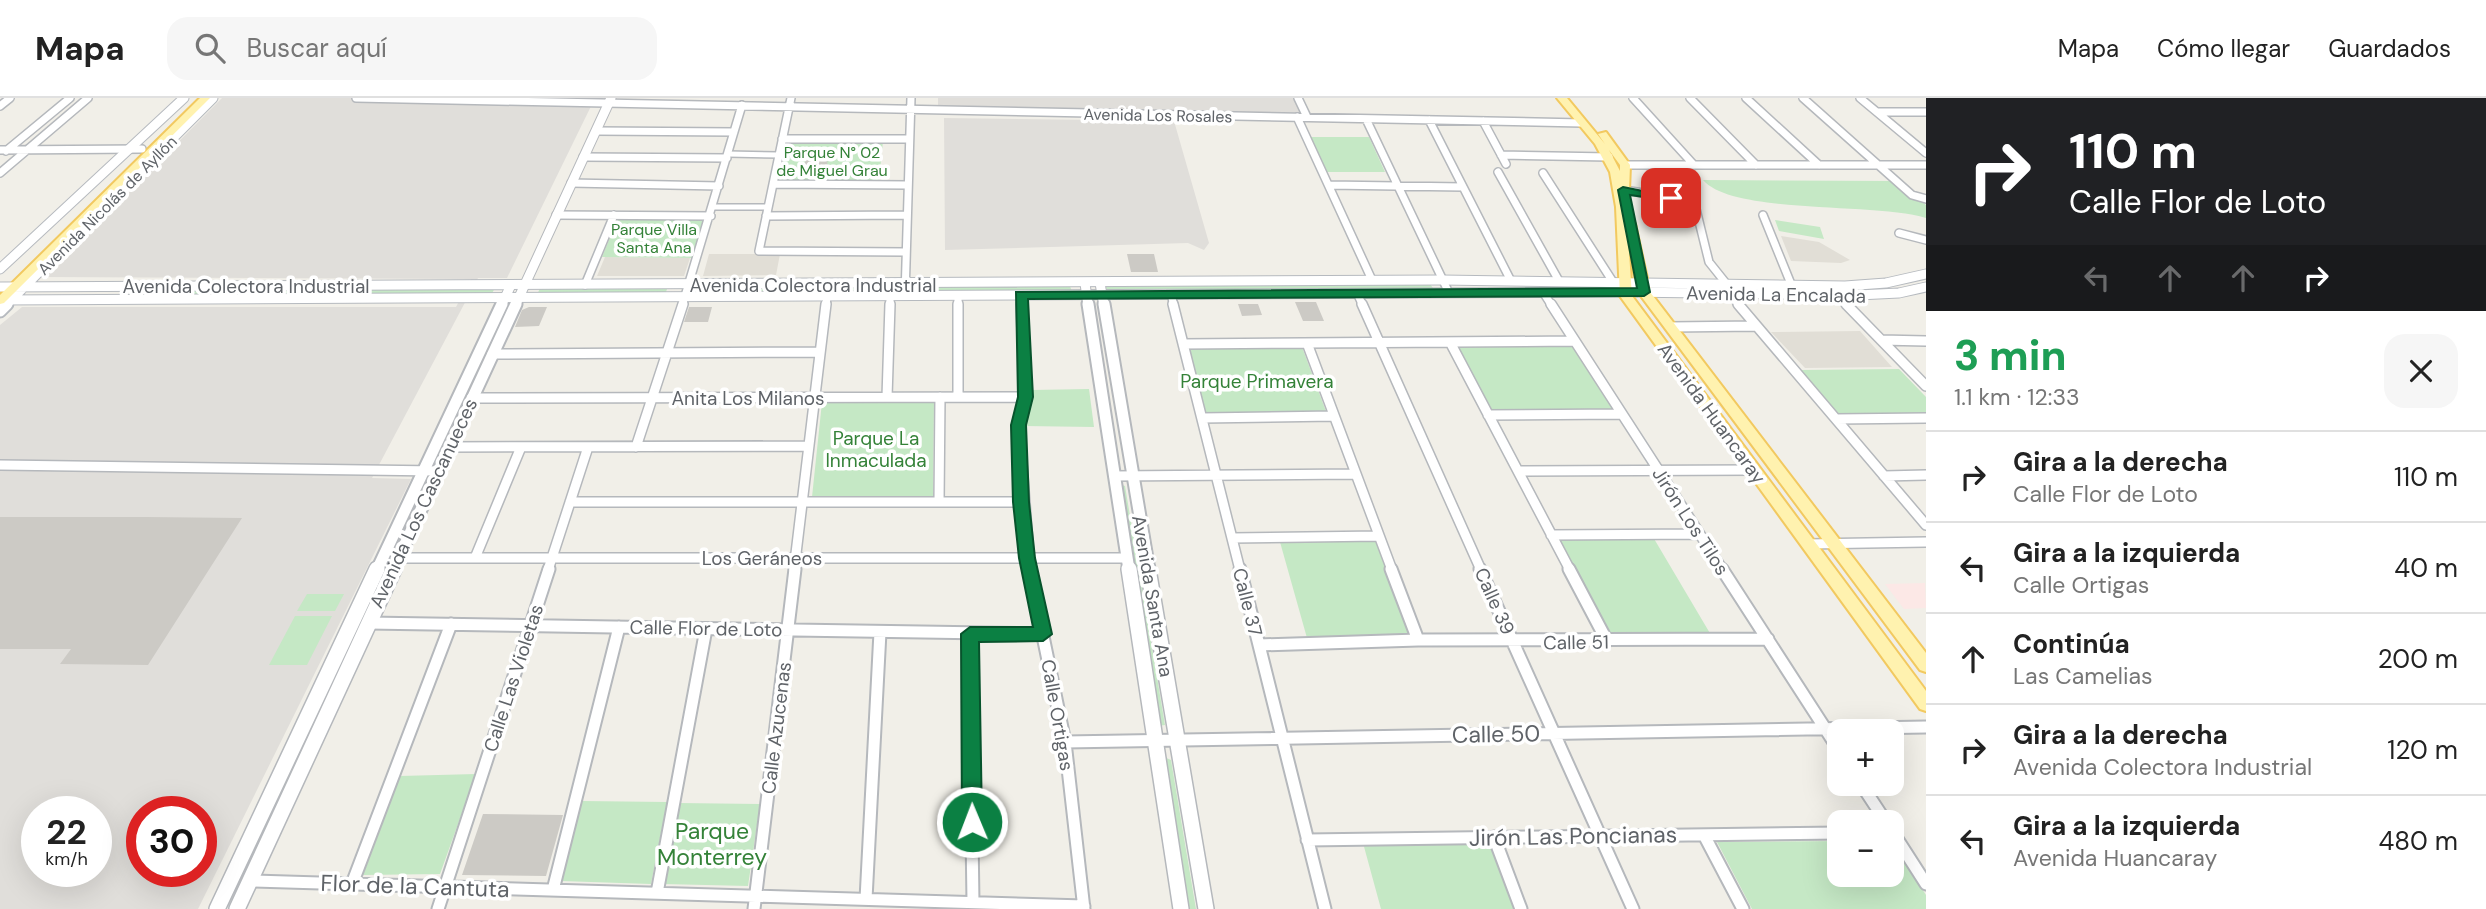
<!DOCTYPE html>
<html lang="es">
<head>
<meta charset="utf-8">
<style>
  body { margin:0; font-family:"DM Sans",sans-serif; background:#f6f6f6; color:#222; height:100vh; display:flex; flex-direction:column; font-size:26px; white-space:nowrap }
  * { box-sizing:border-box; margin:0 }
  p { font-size:23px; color:#767676 }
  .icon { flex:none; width:38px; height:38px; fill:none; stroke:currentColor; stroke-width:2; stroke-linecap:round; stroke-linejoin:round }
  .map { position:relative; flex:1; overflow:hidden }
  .sheet { display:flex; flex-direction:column; background:#fff; width:560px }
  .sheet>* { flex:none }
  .hud { background:#202124; color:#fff; overflow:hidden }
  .buttons { position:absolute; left:1827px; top:621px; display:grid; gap:14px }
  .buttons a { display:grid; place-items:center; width:77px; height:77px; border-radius:14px; background:#fff; box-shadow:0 7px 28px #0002; font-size:35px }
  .speed { position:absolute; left:21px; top:698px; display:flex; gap:14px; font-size:35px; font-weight:700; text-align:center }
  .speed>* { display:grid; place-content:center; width:91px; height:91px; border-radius:50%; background:#fff; box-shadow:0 7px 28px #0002; line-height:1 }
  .speed small { font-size:18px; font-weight:400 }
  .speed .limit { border:10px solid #d22; background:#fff; color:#111 }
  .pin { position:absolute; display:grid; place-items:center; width:60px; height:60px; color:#fff; margin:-30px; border-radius:14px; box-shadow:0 4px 10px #0006 }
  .me { position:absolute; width:77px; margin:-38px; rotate:359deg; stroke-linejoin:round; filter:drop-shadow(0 0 5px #0008) }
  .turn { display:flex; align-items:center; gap:24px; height:147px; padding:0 28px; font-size:32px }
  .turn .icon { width:91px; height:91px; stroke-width:2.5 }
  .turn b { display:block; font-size:49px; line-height:60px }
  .lanes { display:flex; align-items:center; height:66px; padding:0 28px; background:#0003; justify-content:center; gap:35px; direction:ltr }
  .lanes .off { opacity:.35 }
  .round { display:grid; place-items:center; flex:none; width:74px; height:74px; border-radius:21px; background:#f6f6f6 }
  .headline { display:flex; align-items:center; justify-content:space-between; height:119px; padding:0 28px }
  h1 { font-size:42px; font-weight:800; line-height:52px; color:#1e9e55 }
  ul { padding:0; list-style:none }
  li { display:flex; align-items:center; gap:21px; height:91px; padding:0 28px; border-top:2px solid #e0e0e0 }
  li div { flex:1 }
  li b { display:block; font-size:26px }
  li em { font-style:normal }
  header { display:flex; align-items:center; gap:42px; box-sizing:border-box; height:98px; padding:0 35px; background:#fff; border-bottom:2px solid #e0e0e0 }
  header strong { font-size:33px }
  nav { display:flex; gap:38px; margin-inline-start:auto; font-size:24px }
  .search { width:490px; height:63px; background:#f6f6f6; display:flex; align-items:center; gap:18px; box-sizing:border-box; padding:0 24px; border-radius:21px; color:#767676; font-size:26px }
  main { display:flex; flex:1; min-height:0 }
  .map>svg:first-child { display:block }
  .industrial { fill:#e0deda; fill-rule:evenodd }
  .education { fill:#e1ded6 }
  .medical { fill:#fce8e6 }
  .green { fill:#c5e8c5 }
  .building { fill:#cccac5 }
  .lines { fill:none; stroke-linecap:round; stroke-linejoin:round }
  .pedestrian-casing { stroke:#b5b8bc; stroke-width:8 }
  .minor-far2-casing { stroke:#b5b8bc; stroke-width:10 }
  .minor-far1-casing { stroke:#b5b8bc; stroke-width:12 }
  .minor-casing { stroke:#b5b8bc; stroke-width:15 }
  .tertiary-far2-casing { stroke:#b5b8bc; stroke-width:11 }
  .tertiary-far1-casing { stroke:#b5b8bc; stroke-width:15 }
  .tertiary-casing { stroke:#b5b8bc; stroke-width:18 }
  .secondary-far1-casing { stroke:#b6babf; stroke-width:11 }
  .secondary-casing { stroke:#b6babf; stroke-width:15 }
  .primary-casing { stroke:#f2c960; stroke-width:4 }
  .pedestrian { stroke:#fff; stroke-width:5 }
  .minor-far2 { stroke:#fff; stroke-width:7 }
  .minor-far1 { stroke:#fff; stroke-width:9 }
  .minor { stroke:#fff; stroke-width:11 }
  .tertiary-far2 { stroke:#fff; stroke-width:9 }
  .tertiary-far1 { stroke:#fff; stroke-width:11 }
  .tertiary { stroke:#fff; stroke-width:15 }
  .secondary-far1 { stroke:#fff; stroke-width:9 }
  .secondary { stroke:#fff; stroke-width:11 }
  .primary { fill:#fff2af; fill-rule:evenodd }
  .route { fill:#0b8043; stroke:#07532c; stroke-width:2 }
  .labels { text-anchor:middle; stroke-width:7; stroke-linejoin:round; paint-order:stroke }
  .far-street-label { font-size:16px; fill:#5f6368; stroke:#fff }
  .far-park-label { font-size:16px; fill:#348238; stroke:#fff }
  .street-label { font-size:19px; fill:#5f6368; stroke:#fff }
  .park-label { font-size:19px; fill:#348238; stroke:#fff }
  .near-street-label { font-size:23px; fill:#5f6368; stroke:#fff }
  .near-park-label { font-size:23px; fill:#348238; stroke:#fff }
</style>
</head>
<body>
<header>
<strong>Mapa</strong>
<div class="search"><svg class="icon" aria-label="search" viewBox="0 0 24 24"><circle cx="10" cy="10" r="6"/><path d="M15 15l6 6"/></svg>Buscar aquí</div>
<nav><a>Mapa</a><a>Cómo llegar</a><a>Guardados</a></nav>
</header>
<main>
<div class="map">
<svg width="1926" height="811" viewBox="0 0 1926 811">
  <rect width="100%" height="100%" fill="#f1efe8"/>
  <path class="industrial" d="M222,0h373l-88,180h-29l-106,200 39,1 -213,430h-198v-584l22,-18h434l15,-28 -427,-2zM37,714h59v60h-59zM142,714h59v60h-59z
    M938,0h355l7,15 -362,-6z
    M944,20l230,3 35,122 -5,7 -16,-7 -243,7z"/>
  <path class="education" d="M1781,138l38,6 31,18 -9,3 -50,-2z
    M709,156h71l-4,21 -73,1z
    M605,159l85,1 -6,18h-87z
    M1860,233l32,36 -87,1 -34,-36z"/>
  <path class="medical" d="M1925,485l1,25 -22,1 -19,-25z"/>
  <path class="green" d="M1310,39h59l16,35h-58z
    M787,43h96l-4,40h-100z
    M1703,82l193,1 30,24v13c-51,-16 -193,-3 -223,-38z
    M618,120l87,1 -12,39 -91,-1z
    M1775,122l45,7 4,12 -45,-8z
    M1429,185l4,5 -325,4 -2,-5z
    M1070,188l2,6 -153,2v-7z
    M668,189l-3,7 -128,1 3,-7z
    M706,189h190v7h-192z
    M495,190l-4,7 -216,-1 4,-5z
    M271,191l-4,6h-118l4,-5z
    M1456,247h116l42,65 -122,1z
    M1187,249h115l25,67 -123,1z
    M1899,271l27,28v18h-87l-38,-45z
    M1089,291l5,38 -70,-1 8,-36z
    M822,304h112l-1,95h-121z
    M1119,386l6,2 40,239 -7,1z
    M1653,439l58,98 -101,3 -53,-100z
    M1376,442l35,98h-104l-27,-96z
    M307,496h37l-9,17h-38z
    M295,518h37l-25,49h-38z
    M1164,659l7,3 25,149h-10z
    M476,676l-36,100 -77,1 37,-99z
    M582,703l85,1 -16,82 -90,-3z
    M678,705l82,1 -12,82 -85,-2z
    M1492,742l24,69h-135l-18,-66z
    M1839,743v34h53v-33l34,53v14h-174l-35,-67z"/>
  <path class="building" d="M828,56l-1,14h-23l2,-13z
    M1127,156h27l4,18h-27z
    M1295,204h21l8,19h-21z
    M1238,206h20l4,11 -20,1z
    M529,209h18l-8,19 -24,1 7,-17z
    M689,209h23l-4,15h-24z
    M0,419h147l95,1 -94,147 -88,-1 11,-15h-71z
    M483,716l80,1 -17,61 -84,-1z"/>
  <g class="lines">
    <g class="pedestrian-casing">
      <path id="pedestrian" d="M728,56l51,1
        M713,109h55"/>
    </g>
    <g class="minor-far2-casing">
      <path id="minor-far2" d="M356,0l1226,25
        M791,0l-32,153 147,1
        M1298,0l9,19
        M1633,0l61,67
        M1690,0l66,67
        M1746,0l73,67
        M1803,0l109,97 14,4
        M1860,0l66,55
        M0,8l10,-8
        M1877,14h49
        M1297,19l75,163
        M1366,21l83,174
        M1429,22l82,161
        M1483,23l23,43
        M596,33l138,1
        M782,41h127
        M0,52l142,-1
        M6,53l64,-53
        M1501,57l108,2
        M583,59l144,1
        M1625,67h301
        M1498,74l61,109
        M0,75l88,-75
        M1543,75l70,109
        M571,85l148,3
        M773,86l135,1
        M1329,87l134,2
        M1624,92l70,11 15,61 16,20
        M556,117l155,1
        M1763,117l28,69
        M766,118l141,-1
        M1899,135l27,7
        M585,187l29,-70
        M1834,193l14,15
        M1543,194l9,14
        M1357,195l6,13
        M1729,195l11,13
        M1171,196l3,12
        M1021,197v11
        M905,198l6,-198
        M958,198v10
        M682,208l60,-201
        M826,208l1,-10
        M890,208v-10"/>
    </g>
    <g class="minor-far1-casing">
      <path id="minor-far1" d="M958,206v93
        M1021,206l4,93 -6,28 11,145
        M1173,206l67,266
        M1362,206l119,266
        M1551,206l172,266
        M1738,206l188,221
        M1846,206l80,82
        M1671,229l85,-1
        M1881,242l45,1
        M1450,244l120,228
        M1307,245l85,227
        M1183,246l392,-3
        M492,256l327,-2
        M887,299l3,-93
        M471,300l554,-1
        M1488,317l134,-1
        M1202,320l132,-2
        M1836,321l90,-1
        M449,349l360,-1
        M636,349l47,-143
        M0,367l438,6
        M1518,373l236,-1
        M1114,378l241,-2
        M1884,378l42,-1
        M570,404h451
        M939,404l1,-105
        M1551,437l148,-1
        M1232,440l147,-2
        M1808,446l118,-2
        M398,460h729
        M475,460l46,-111
        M548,472l40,-123
        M794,472l32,-266"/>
    </g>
    <g class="minor-casing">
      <path id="minor" d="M1029,471l36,173 19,167
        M1240,471l85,340
        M1391,471l27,71
        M1480,471l153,340
        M1569,471l38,72
        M1722,471l117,181
        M368,525l675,11
        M969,536l4,268
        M1259,547l159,-5 350,-1
        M1065,644l861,-15
        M1861,686l25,38
        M1892,733l34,53
        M1704,737l39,74
        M1494,739l27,72
        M1307,742l532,-7
        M250,783l834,25
        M352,786l99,-260
        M553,792l66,-263
        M657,795l49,-264
        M866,801l14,-267
        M438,811l111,-340
        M754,811l41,-340"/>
    </g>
    <g class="tertiary-far2-casing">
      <path id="tertiary-far2" d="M1085,185l3,23
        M1100,185l4,23
        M501,208l10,-21
        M515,208l96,-208"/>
    </g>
    <g class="tertiary-far1-casing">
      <path id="tertiary-far1" d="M1088,206l41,266
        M1104,206l45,266
        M377,472l125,-266
        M393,472l123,-266"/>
    </g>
    <g class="tertiary-casing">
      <path id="tertiary" d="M1129,471l52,340
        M1148,471l58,340
        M217,811l160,-340
        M237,811l157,-340"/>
    </g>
    <g class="secondary-far1-casing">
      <path id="secondary-far1" d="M0,171l184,-171
        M0,189l1442,-7 403,6 41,-3 40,-9
        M0,202l1625,-8 233,3 41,-2 27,-6
        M5,208l208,-208"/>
    </g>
    <g class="secondary-casing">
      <path id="secondary" d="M0,213l7,-7"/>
    </g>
    <g class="primary-casing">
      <path id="primary" d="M200,0h10l-206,205 -4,1v-9z
        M1557,0h10l38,46 -7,-10 8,-2 24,33 -1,26 -4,3 2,28 8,2 15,68 276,361v19l-6,-2 -282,-378 -10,-54 4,58 294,395v20l-6,-2 -300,-413 -4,-89 -6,-35 -15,-28zM1609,52l11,15v6z"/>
    </g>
    <use href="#pedestrian" class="pedestrian"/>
    <use href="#minor-far2" class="minor-far2"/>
    <use href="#minor-far1" class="minor-far1"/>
    <use href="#minor" class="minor"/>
    <use href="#tertiary-far2" class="tertiary-far2"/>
    <use href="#tertiary-far1" class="tertiary-far1"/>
    <use href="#tertiary" class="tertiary"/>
    <use href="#secondary-far1" class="secondary-far1"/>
    <use href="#secondary" class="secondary"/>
    <use href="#primary" class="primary"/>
  </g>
  <path class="route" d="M1623,89l54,11 -6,3 -41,-6 20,97 -6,4 -616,3 5,98 -7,28 3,77 6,56 17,76 -9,7 -64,1 3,180 -3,7 -7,3 -7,-3 -3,-7 -1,-188 9,-7h63l-14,-69 -6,-56 -2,-77 7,-28 -2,-105 621,-4 -19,-98z"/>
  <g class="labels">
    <g class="far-street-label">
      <text transform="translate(1158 17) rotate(1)" y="6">Avenida Los Rosales</text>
      <text transform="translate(107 107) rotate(-45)" y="6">Avenida Nicolás de Ayllón</text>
    </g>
    <g class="far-park-label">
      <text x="832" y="60">Parque N° 02<tspan x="832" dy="18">de Miguel Grau</tspan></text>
      <text x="654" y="137">Parque Villa<tspan x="654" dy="18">Santa Ana</tspan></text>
    </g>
    <g class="street-label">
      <text x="813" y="194">Avenida Colectora Industrial</text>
      <text x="246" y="195">Avenida Colectora Industrial</text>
      <text transform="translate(1776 196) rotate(1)" y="7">Avenida La Encalada</text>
      <text x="748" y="307">Anita Los Milanos</text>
      <text transform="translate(1712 315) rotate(54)" y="7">Avenida Huancaray</text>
      <text transform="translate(423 405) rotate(-65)" y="7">Avenida Los Cascanueces</text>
      <text transform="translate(1691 423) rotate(57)" y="7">Jirón Los Tilos</text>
      <text x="762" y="467">Los Geráneos</text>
      <text transform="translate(1153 498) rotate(80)" y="7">Avenida Santa Ana</text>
      <text transform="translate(1495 503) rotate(66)" y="7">Calle 39</text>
      <text transform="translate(1248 504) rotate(76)" y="7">Calle 37</text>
      <text transform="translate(706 530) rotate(1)" y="7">Calle Flor de Loto</text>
      <text transform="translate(1576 544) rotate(-1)" y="7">Calle 51</text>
      <text transform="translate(513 580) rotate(-72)" y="7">Calle Las Violetas</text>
      <text transform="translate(1058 617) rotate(80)" y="7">Calle Ortigas</text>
      <text transform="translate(776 630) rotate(-83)" y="7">Calle Azucenas</text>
    </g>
    <g class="park-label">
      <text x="1257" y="290">Parque Primavera</text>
      <text x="876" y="347">Parque La<tspan x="876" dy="22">Inmaculada</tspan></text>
    </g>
    <g class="near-street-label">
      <text transform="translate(1496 636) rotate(-1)" y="8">Calle 50</text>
      <text transform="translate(1573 738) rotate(-1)" y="8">Jirón Las Poncianas</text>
      <text transform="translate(415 788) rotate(2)" y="8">Flor de la Cantuta</text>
    </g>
    <g class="near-park-label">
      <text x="712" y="741">Parque<tspan x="712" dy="26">Monterrey</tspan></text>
    </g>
  </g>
</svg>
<div class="buttons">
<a>+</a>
<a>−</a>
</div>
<div class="speed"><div>22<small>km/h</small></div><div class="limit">30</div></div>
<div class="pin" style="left:1671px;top:100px;background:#d93025"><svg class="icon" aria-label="arrive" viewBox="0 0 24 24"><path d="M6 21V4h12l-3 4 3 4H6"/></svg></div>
<svg class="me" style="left:972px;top:724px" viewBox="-20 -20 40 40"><circle r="17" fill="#0b8043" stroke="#fff" stroke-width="3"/><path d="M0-11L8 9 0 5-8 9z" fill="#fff"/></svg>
</div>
<section class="sheet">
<div class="hud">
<div class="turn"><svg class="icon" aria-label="right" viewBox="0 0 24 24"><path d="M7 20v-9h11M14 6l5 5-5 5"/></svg><div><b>110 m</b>Calle Flor de Loto</div></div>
<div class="lanes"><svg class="icon off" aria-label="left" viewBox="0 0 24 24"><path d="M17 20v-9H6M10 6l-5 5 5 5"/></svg><svg class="icon off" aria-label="ahead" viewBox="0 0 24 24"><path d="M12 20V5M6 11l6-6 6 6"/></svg><svg class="icon off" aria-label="ahead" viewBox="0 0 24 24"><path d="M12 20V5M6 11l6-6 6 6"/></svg><svg class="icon" aria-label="right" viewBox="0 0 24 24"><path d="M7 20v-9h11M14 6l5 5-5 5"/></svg></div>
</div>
<div class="headline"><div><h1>3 min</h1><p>1.1 km · 12:33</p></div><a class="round"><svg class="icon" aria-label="close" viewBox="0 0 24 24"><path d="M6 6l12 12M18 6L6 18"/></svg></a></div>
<ul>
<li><svg class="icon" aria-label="right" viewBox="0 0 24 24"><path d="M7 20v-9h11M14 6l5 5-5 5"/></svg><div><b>Gira a la derecha</b><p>Calle Flor de Loto</p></div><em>110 m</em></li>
<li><svg class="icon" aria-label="left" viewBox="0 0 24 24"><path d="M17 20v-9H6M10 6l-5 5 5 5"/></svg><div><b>Gira a la izquierda</b><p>Calle Ortigas</p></div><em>40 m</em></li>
<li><svg class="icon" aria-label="ahead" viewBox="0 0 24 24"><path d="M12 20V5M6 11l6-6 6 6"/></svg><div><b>Continúa</b><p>Las Camelias</p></div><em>200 m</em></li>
<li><svg class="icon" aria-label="right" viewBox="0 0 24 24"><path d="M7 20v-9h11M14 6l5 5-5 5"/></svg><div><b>Gira a la derecha</b><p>Avenida Colectora Industrial</p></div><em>120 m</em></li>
<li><svg class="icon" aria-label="left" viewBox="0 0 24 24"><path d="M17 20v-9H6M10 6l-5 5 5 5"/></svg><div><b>Gira a la izquierda</b><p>Avenida Huancaray</p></div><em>480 m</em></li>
</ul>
</section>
</main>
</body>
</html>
